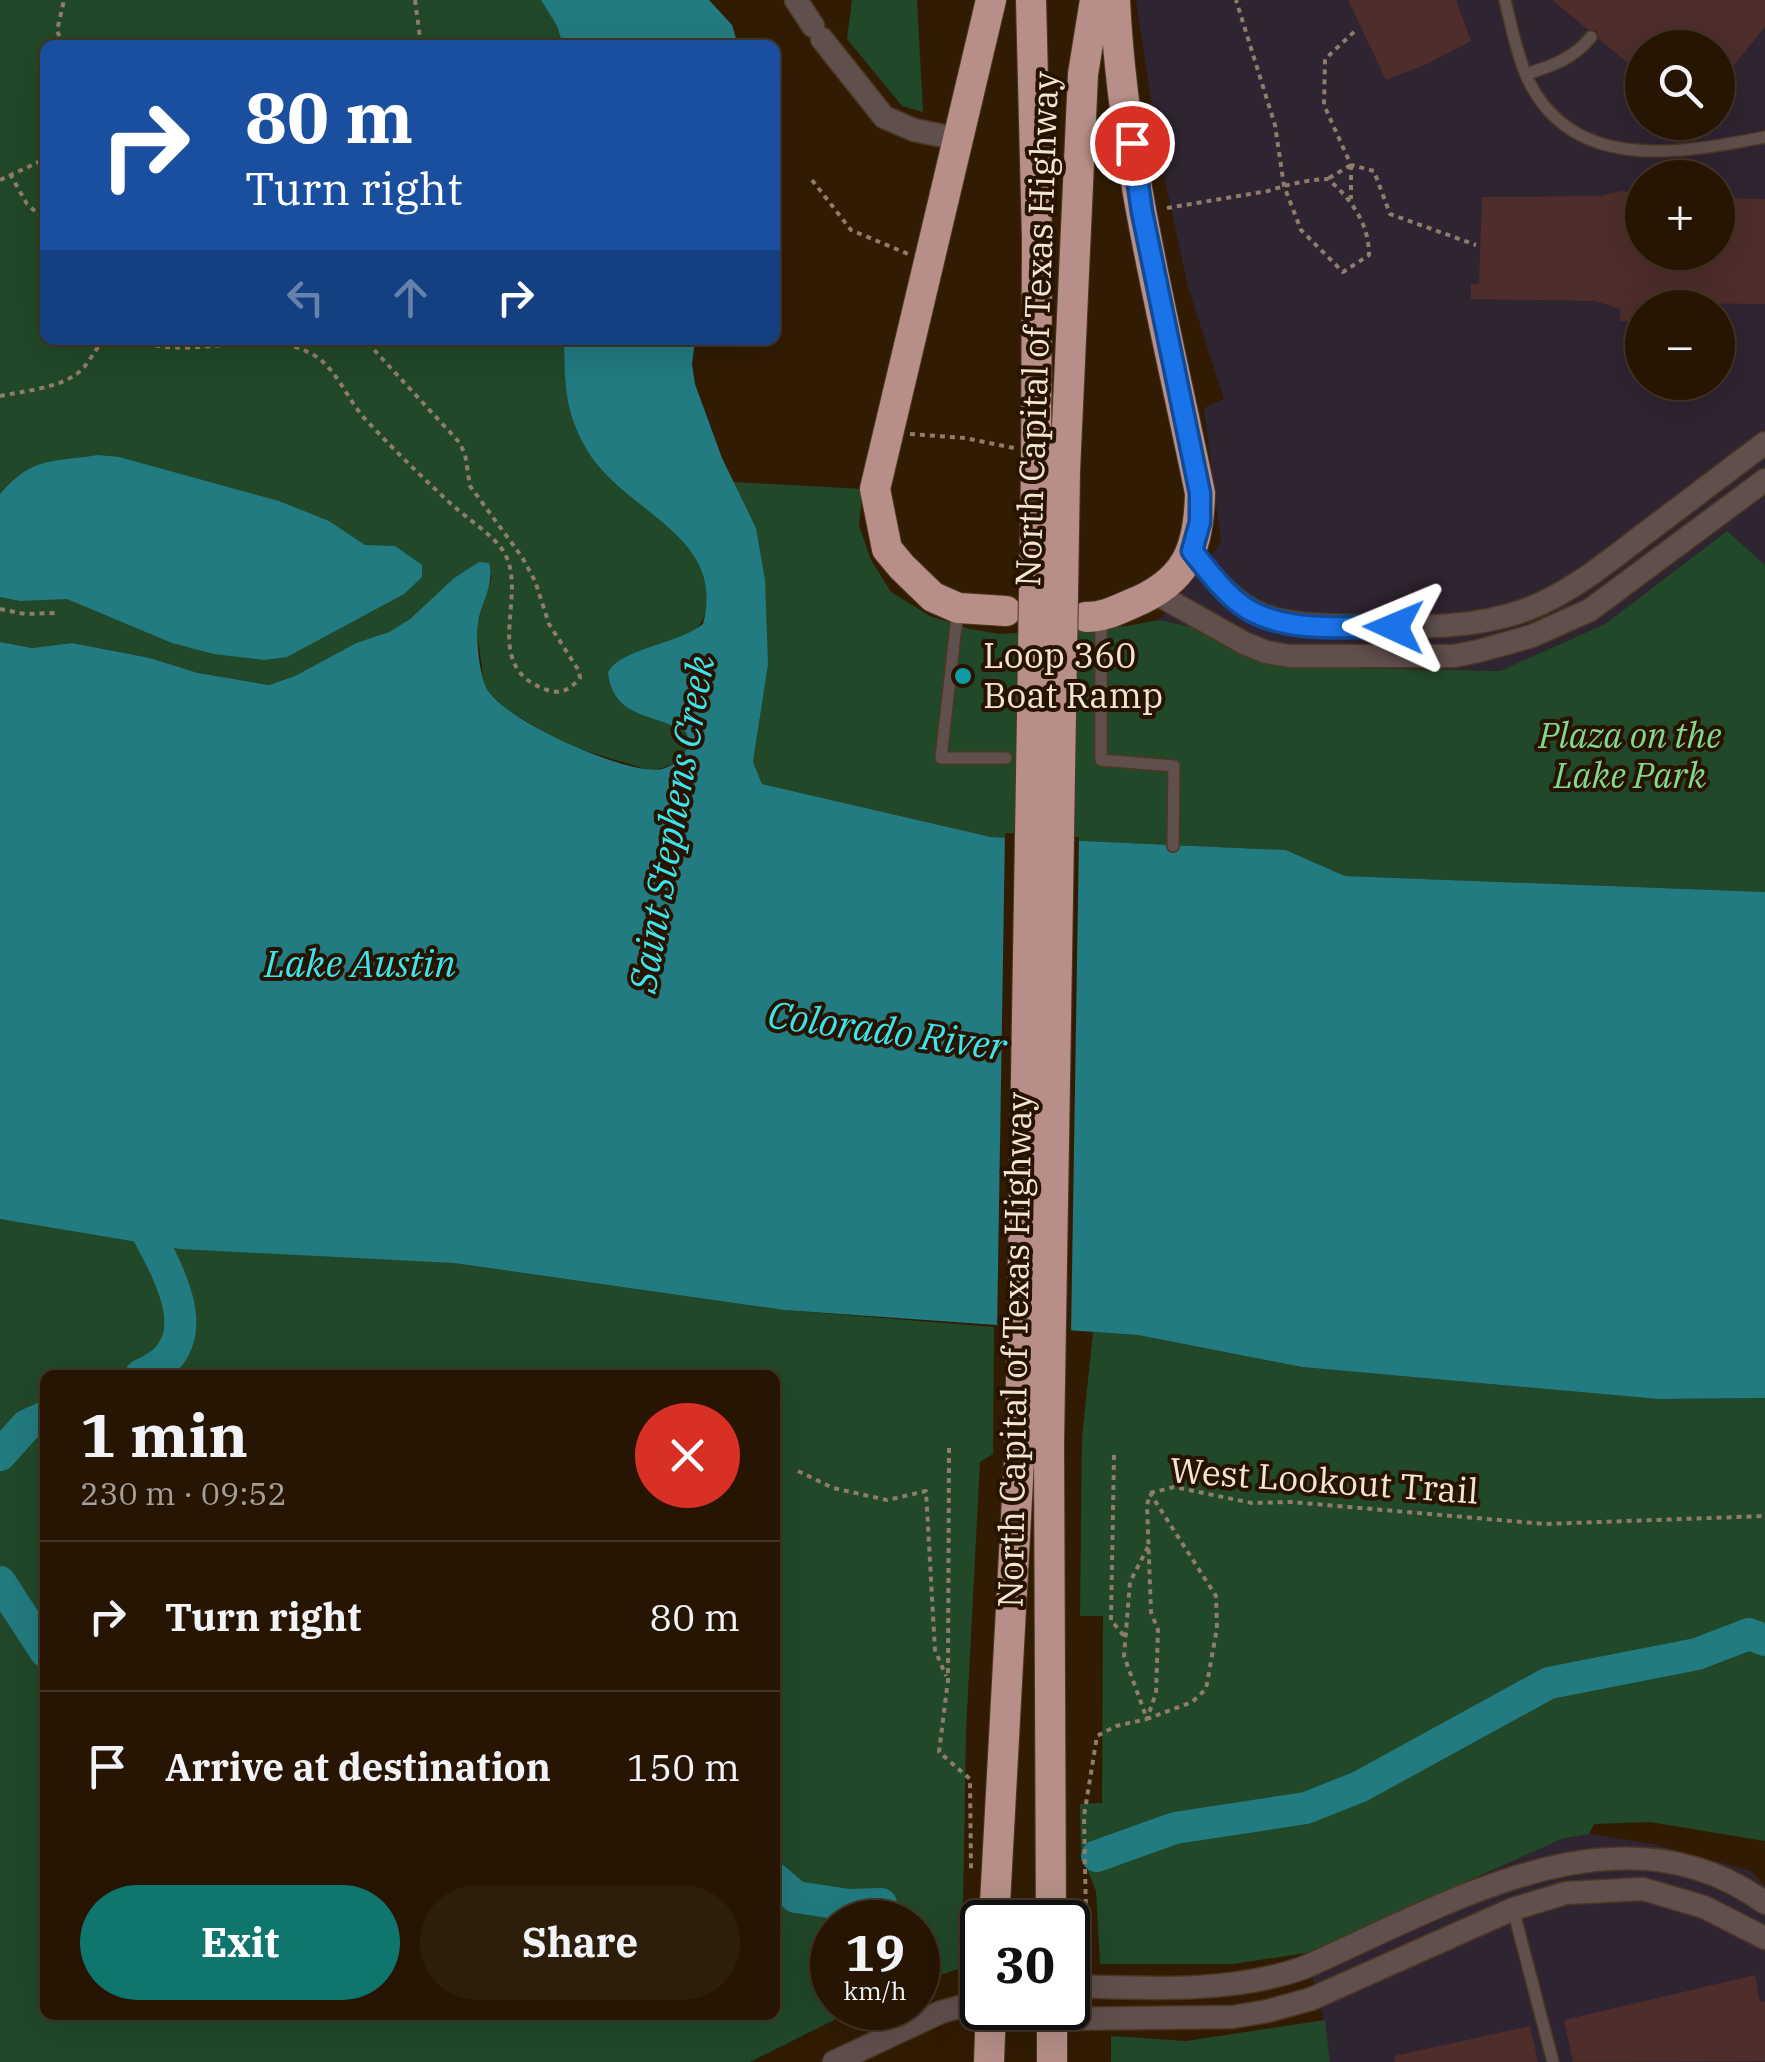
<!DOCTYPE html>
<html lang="en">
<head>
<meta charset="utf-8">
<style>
  body { margin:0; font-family:"IBM Plex Serif",serif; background:#2d1e0c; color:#f1f3f6; height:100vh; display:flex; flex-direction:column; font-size:38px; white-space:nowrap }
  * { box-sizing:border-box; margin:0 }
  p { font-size:32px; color:#a39f99 }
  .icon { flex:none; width:55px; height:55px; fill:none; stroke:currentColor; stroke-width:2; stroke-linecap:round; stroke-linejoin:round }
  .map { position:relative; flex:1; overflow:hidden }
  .details { position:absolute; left:40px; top:1370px; width:740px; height:650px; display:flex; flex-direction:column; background:#251502; border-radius:15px; box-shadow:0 10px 40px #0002,0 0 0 2px #423424 }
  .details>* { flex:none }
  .banner { position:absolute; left:40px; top:40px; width:740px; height:305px; border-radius:15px; box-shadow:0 10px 40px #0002,0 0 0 2px #423424; background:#1a4fa0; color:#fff; overflow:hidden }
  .buttons { position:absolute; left:1625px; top:30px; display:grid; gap:20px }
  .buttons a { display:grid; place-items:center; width:110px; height:110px; border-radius:50%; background:#251502; box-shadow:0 10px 40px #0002,0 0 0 2px #423424; font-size:50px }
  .speed { position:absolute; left:810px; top:1900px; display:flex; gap:20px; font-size:50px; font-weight:700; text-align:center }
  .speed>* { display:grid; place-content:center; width:130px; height:130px; border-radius:50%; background:#251502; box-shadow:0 10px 40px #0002,0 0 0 2px #423424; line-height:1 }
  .speed small { font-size:25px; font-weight:400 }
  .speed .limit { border:5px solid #111; border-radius:15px; background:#fff; color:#111 }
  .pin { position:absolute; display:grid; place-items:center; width:85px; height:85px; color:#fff; margin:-42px; border:5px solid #fff; border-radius:50%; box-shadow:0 2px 10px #0007 }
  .me { position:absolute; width:110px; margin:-55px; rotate:271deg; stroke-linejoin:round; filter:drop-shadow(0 0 8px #0008) }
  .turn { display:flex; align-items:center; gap:35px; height:210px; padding:0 40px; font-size:45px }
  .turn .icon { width:130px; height:130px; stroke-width:2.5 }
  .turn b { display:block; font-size:70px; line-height:85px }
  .lanes { display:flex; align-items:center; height:95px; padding:0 40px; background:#0003; justify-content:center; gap:50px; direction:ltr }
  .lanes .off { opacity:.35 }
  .round { display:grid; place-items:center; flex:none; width:105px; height:105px; border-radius:52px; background:#2d1e0c }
  .summary { display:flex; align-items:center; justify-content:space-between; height:170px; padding:0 40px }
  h1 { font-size:60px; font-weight:700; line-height:75px }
  .button { display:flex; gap:20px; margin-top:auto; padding:20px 40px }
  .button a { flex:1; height:115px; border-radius:60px; background:#0f766e; color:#fff; font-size:40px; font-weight:700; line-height:115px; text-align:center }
  .button a+a { background:#2d1e0c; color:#f1f3f6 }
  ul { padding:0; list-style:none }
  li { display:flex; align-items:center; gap:30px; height:150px; padding:0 40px; border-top:2px solid #423424 }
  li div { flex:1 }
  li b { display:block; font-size:38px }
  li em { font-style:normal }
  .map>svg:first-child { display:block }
  .commercial { fill:#2f2432; fill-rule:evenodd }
  .green { fill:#214828; fill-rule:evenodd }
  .water { fill:#227b80 }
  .pier { fill:#311c03 }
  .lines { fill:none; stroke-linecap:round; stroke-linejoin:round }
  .river { stroke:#227b80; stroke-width:32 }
  .building { fill:#4e2d2b }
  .lane-casing { stroke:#4c3821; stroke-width:14 }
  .street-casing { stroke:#4c3821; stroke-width:25 }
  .highway-casing { stroke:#4c3821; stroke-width:32 }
  .path { stroke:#8f7d69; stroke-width:4; stroke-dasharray:5 5; stroke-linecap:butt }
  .lane { stroke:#60504d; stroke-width:11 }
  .street { stroke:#60504d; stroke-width:22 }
  .highway { stroke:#b78f88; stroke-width:30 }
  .highway-bridge-casing { stroke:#4c3821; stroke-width:32; stroke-linecap:butt }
  .highway-bridge { stroke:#b78f88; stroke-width:30 }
  .route-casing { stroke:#114b97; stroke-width:25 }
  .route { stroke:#1a73e8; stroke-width:18 }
  .culture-dot { fill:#0f9aa8; stroke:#271300; stroke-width:4 }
  .labels { text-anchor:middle; stroke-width:8; stroke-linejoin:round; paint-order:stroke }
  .street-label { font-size:35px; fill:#f3e5d6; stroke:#271300 }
  .poi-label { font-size:35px; fill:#f3e5d6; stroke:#271300; text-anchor:start }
  .park-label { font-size:35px; font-style:italic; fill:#83d890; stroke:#271300 }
  .water-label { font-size:38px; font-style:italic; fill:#3ee4ed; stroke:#271300 }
</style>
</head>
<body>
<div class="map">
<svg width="1765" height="2062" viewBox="0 0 1765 2062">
  <rect width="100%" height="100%" fill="#311c03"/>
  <path class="commercial" d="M1136,0h629v565l-38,-34 -122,93 -105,47 -200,-4 -57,-14 -52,-26 -32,-7 62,-77 -17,-135 20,-9 -36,-112 -30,-140zM1642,48h76v74h-76zM1642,178h76v74h-76zM1642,308h76v74h-76z
    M1589,1834l64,10 98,27 14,15v176h-435l-6,-42 -18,-67 256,-114z"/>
  <path class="green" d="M0,0h541l16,26 6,19h-518v295h519l112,187c21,28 50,79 15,107l-13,93 8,5 4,12c-9,17 -22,25 -41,26l-86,-26 -60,-37 -13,-12 -6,-12 -6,-45v-16l14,-46 -13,-14 -25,16 -44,41 -21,13 -33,11 -61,33 -26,9 -71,-12 -48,-15 -78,-15 -40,5 -32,-6z
    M852,0h65l6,112 -21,-6 -55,-67z
    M733,482l130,7 -4,36 12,35 20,32 39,24 40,13 30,5 127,-8 32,-6 32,7 52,26 57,14 200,4 105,-47 122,-93 38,34v327l-420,-16 -59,-26 -295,-13 -229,-53 -9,-22 15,-97 -12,-137z
    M0,1219l454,44 330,47 210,17 -1,127 -13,8 -14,269 -4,237 -44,14v-60h-86v86h26l-108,54h-750zM45,1375h730v640h-730z
    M1093,1332l45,3 164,32 356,32 107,-1v443l-115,-19 -56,2 -5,10 -27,5 -256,114 -73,11h-133l-4,-73 -15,-37 -1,-50 22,-1 1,-187h-23l2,-178z
    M1325,2020l5,42h-219v-26l75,5z"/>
  <path class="water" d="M541,0h168l23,25 6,20h-175l-6,-19z
    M564,340h131l-3,24 3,20 27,74 34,70 9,52 3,85 -15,97 9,22 229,53 295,13 59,26 420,16v506l-107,1 -356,-32 -164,-32 -354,-25 -330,-47 -274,-14 -180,-30v-577l32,6 40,-5 78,15 48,15 71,12 26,-9 61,-33 33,-11 21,-13 44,-41 25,-16 10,1c6,21 -8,40 -11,60 -2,18 1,45 7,62 11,33 144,92 177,84 13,-3 22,-14 28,-25l-4,-12c-32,-19 -73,-13 -78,-60 14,-24 71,-28 95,-48 24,-90 -79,-111 -116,-174 -23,-40 -22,-65 -23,-110z
    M98,455l21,2 160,44 50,20 36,24 30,1 27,19v12l-18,17 -117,63 -23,3 -50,-6 -42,-11 -105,-44 -47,2 -20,-4v-103c32,-38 54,-32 98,-39z"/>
  <path class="pier" d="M1005,833l74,4 -8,499 -74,-4z"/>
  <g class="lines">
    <path class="river" d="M132,1204c25,51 90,138 9,171
      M0,1455l27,-30 18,-8
      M0,1582l45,69
      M1097,1856l78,-28 131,-20 53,-21 190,-104 148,-29 52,-20 16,6
      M775,1879l21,18 53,8 32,-1"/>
  </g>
  <path class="building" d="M1348,0h108l15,41 -44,23 -41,16z
    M1552,0h213v27l-47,58v-37h-76v27l-42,-35 -4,-10 -9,-1z
    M1622,191l20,2v59h76v-54l47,1v105l-104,-1 -26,5v13h-15v-12l-25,-8 -124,-2v-15h8l3,-87 117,-1z
    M1755,1975l5,27 5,-1v60l-192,1 -9,-42z
    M1530,2026l8,36h-143l-1,-6z"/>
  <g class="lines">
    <g class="lane-casing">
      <path id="lane" d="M1505,0c6,25 11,51 21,75 43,99 153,79 239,62
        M1526,74c26,-8 47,-15 65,-37
        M958,608l-17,150h65
        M1101,618v142l73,6 -1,80
        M1513,1909l40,153"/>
    </g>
    <g class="street-casing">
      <path id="street" d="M796,0l17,26
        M822,39l62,78 30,13 44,9
        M1192,551c54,71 77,73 163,75 58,1 117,4 173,-17 42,-16 80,-47 115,-74 41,-31 81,-61 122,-92
        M1157,594l87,49 22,9 23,4h165l25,-5 53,-15 58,-26 175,-130
        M1068,1986c78,2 160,8 235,-18 140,-61 316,-172 462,-65
        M1018,2008l34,11 181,-2 35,-6 43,-12 202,-90 53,-16 77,-4 61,18 61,31
        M834,2062l107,-50 41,-11"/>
    </g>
    <g class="highway-casing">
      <path id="highway" d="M991,0l-116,489 12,60 15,18 31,30 25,11 48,3
        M1031,0l6,240 -1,231
        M1065,471l18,-397 12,-74
        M1086,617c17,0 29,-6 45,-13 55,-22 68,-54 69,-111 -33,-162 -77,-327 -85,-493
        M1049,1444l2,478
        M994,1922l26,-479
        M1052,2008v54
        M989,2062l2,-54"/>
    </g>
    <path class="path" d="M415,0l6,45
      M1354,32l-29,27 -1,46 27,60 23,6 16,43 86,31
      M64,45l-7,-14 7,-31
      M1351,165v34
      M10,174l17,30 18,16
      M1329,178l22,-13
      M0,180l45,-21
      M812,180l39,50 57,24
      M1167,208l101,-17c21,-7 39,-11 60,-12 23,20 41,44 41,76l-26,17 -42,-42 -17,-44 -9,-61 -39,-125
      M136,340c47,18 95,-2 144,3 13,2 32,9 42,18 19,17 28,43 46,61 26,28 54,55 82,81 15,14 33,25 47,40 41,43 -24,121 50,147 15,5 23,-1 33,-12l-1,-7 -30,-47 -14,-43 -13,-24 -52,-71 -5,-32 -6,-12 -94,-102
      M0,396c24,-5 60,-8 79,-24 11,-9 15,-23 26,-32
      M910,434l55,4 49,10
      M0,609l25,5 31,-1
      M949,1448l-1,232 -9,72 31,27 1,90
      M1114,1455l-3,165 13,16
      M798,1471l35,17 54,12 39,-9 9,159 11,26
      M1150,1493l24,-6 78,16 39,-1 254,22 220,-8
      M1148,1547l-18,35 -6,74 23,63 45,-17 14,-13 11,-61 -1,-32 -66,-103
      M972,1933v41
      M1087,1964l-3,-148 13,-80 19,-10 31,-7 9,-26 2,-63 -7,-18 -4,-107 3,-11"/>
    <use href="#lane" class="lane"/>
    <use href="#street" class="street"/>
    <use href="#highway" class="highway"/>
    <g class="highway-bridge-casing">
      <path id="highway-bridge" d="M1020,1443l16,-972
        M1049,1444l16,-973"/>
    </g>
    <use href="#highway-bridge" class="highway-bridge"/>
  </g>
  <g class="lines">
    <g class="route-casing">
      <path id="route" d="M1132,143l10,69 58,281v29l-8,29c17,21 37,49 61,61 40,21 98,14 141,15"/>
    </g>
    <use href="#route" class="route"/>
  </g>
  <circle class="culture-dot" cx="963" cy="676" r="10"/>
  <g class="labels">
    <g class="street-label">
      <text transform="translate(1037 329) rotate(-88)" y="12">North Capital of Texas Highway</text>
      <text transform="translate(1015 1350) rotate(-89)" y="12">North Capital of Texas Highway</text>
      <text transform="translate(1324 1481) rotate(4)" y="12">West Lookout Trail</text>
    </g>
    <g class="poi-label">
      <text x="983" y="668">Loop 360<tspan x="983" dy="40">Boat Ramp</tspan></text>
    </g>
    <g class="park-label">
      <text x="1630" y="748">Plaza on the<tspan x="1630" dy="40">Lake Park</tspan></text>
    </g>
    <g class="water-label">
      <text transform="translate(672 824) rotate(-80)" y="13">Saint Stephens Creek</text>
      <text x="360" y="977">Lake Austin</text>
      <text transform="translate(887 1031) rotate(8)" y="13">Colorado River</text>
    </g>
  </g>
</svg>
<div class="buttons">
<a><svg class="icon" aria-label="search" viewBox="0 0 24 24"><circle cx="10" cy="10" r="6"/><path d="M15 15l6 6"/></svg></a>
<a>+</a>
<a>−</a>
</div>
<div class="speed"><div>19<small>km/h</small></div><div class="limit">30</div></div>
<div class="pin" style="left:1132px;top:143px;background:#d93025"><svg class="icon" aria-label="arrive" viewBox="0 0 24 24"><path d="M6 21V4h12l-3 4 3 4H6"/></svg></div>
<svg class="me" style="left:1394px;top:627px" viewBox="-20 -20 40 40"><path d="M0-17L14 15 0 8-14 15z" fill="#1a73e8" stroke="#fff" stroke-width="4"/></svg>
<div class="banner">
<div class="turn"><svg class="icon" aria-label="right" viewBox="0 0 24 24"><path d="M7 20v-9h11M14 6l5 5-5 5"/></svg><div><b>80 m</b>Turn right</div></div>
<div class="lanes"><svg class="icon off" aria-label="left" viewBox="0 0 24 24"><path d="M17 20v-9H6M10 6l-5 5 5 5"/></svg><svg class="icon off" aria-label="ahead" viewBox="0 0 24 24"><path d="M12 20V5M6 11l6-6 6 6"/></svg><svg class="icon" aria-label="right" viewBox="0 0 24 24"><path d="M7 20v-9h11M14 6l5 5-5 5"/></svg></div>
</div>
<section class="details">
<div class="summary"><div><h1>1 min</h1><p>230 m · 09:52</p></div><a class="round" style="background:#d93025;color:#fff"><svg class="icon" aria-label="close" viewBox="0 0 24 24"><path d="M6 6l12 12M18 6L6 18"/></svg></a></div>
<ul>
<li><svg class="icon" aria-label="right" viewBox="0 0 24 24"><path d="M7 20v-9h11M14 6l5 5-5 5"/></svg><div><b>Turn right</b></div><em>80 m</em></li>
<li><svg class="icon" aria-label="arrive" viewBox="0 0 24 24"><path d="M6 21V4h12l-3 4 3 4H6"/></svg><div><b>Arrive at destination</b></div><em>150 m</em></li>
</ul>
<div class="button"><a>Exit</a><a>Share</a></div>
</section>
</div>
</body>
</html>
